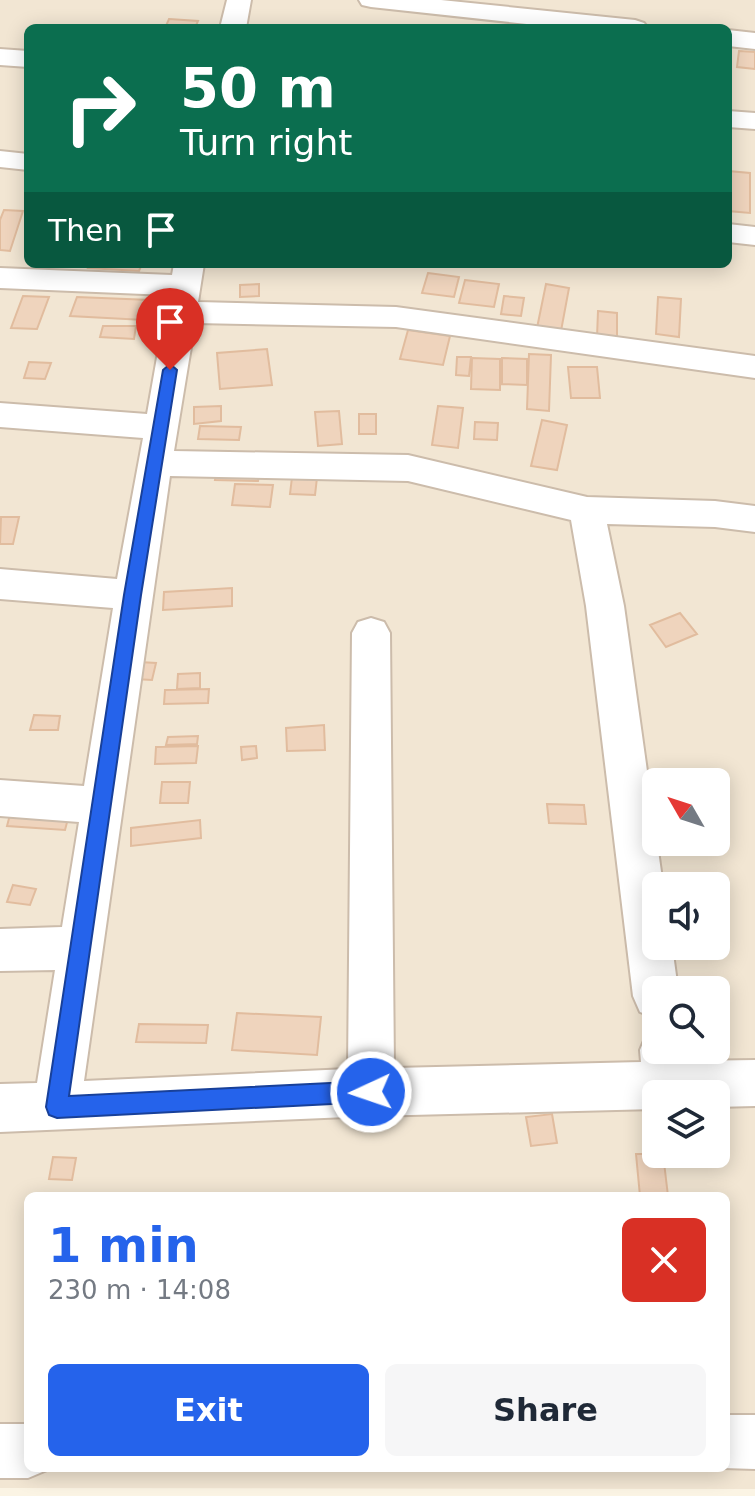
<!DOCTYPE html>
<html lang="en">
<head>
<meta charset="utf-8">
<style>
  body { margin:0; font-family:"DejaVu Sans",sans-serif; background:#f6f6f7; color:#1f2937; height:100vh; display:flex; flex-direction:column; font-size:30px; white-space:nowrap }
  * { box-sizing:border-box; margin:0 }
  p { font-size:26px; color:#747a83 }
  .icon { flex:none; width:44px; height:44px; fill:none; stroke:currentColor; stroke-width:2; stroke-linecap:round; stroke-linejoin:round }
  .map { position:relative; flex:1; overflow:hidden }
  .sheet { position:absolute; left:24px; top:1192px; width:706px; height:280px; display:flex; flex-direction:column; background:#fff; border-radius:12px; box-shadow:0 4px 20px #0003 }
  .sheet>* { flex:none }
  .hud { position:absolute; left:24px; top:24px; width:708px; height:244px; border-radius:12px; box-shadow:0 4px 20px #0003; background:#0b6e4f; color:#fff; overflow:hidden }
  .needle { width:52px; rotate:309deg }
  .fabs { position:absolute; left:642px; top:768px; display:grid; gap:16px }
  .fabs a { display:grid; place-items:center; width:88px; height:88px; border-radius:12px; background:#fff; box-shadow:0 4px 20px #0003; font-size:40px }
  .pin { position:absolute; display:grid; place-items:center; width:68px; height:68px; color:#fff; margin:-82px -34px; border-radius:50% 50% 50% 0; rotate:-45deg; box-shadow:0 0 8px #0007 }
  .pin .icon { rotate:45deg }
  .me { position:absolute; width:88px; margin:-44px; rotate:267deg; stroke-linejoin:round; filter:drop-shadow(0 0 6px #0008) }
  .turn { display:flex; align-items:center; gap:28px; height:168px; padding:0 24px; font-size:36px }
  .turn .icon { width:104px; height:104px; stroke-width:2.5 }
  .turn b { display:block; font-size:56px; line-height:68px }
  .then { display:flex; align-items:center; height:76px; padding:0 24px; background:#0003; gap:16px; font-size:30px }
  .round { display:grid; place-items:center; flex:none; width:84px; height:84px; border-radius:12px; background:#f6f6f7 }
  .head { display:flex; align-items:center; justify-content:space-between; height:136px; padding:0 24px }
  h1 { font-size:48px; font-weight:700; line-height:60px; color:#2563eb }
  .cta { display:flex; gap:16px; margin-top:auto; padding:16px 24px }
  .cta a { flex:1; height:92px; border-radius:12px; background:#2563eb; color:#fff; font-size:32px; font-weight:700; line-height:92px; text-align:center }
  .cta a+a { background:#f6f6f7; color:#1f2937 }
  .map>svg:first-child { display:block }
  .residential { fill:#f2e6d3; fill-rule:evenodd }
  .building { fill:#efd4bd; stroke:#e1bc9e; stroke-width:2 }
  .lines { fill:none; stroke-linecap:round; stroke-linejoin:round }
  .minor-casing { stroke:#ccbcab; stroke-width:4 }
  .minor { fill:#fff; fill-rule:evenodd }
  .route { fill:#2563eb; stroke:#184099; stroke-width:2 }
</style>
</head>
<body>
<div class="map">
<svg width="755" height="1496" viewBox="0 0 755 1496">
  <rect width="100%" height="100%" fill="#fbf4e4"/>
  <path class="residential" d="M0,0h755v1489l-755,-1zM28,28h700v236h-700zM656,782h60v60h-60zM656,886h60v60h-60zM656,990h60v60h-60zM656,1094h60v60h-60zM28,1196h698v272h-698z"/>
  <path class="building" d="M169,19l29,2 -3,7h-30z
    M739,51l16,1v17l-18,-2z
    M728,171l22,2v40l-22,-2z
    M4,210l19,1 -13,40 -10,-1v-30z
    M90,264h52l-3,7 -51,-3z
    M428,273l31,4 -5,20 -32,-4z
    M465,280l34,4 -5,23 -35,-4z
    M259,284v12l-19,1v-12z
    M546,284l23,4 -8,43 -24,-3z
    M23,296l26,1 -12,32 -26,-1z
    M504,296l20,2 -3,18 -20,-2z
    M77,297l73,3 -6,20 -74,-4z
    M658,297l23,2 -2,38 -23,-3z
    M598,311l19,2v26l-20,-2z
    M103,326h33l-2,13 -34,-2z
    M408,330l42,6 -7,29 -43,-6z
    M267,349l5,36 -52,4 -3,-36z
    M529,354l22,1 -2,56 -22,-2z
    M457,357h14l-2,19 -13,-1z
    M472,358l28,1v31l-29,-1z
    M502,358l25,1v26l-25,-1z
    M29,362l22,1 -6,16 -21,-1z
    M568,367h29l3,31h-29z
    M221,406v15l-27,3v-17z
    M438,406l25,2 -5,40 -26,-3z
    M339,411l3,33 -24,2 -3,-34z
    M359,414h17v20h-17z
    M542,420l25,5 -10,45 -26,-4z
    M475,422l23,1 -1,17 -23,-1z
    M200,426l41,1 -2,13 -41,-1z
    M217,468l43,1 -2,12 -43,-1z
    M293,469h25l-3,26 -25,-1z
    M235,484l38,1 -3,22 -38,-2z
    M1,517h18l-6,27h-13z
    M232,588v18l-69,4 1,-18z
    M680,613l17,21 -31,13 -16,-22z
    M139,662l17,1 -4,17 -17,-1z
    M200,673v15l-23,1 1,-15z
    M209,689l-1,14 -44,1 1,-14z
    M34,715l26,1 -2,14h-28z
    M324,725l1,25 -38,1 -1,-23z
    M198,736l-1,8 -31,1 2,-8z
    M198,746l-2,17 -41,1 1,-17z
    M256,746l1,12 -15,2 -1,-13z
    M162,782h28l-2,21h-28z
    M13,803l58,4 -6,23 -58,-4z
    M547,804l37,1 2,19 -37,-1z
    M200,820l1,18 -70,8v-18z
    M13,885l23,4 -6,16 -23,-3z
    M237,1013l84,4 -4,38 -85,-5z
    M139,1024l69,1 -2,18 -70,-1z
    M552,1114l5,29 -26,3 -5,-29z
    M636,1154h27l5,42h-28z
    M53,1157l23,1 -4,22 -23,-1z"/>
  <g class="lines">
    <g class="minor-casing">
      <path id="minor" d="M227,0h24l-5,28h-26z
        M359,0h82l194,20 9,3 4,5h-84l-193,-21 -9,-2z
        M728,30l27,3v16l-27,-3z
        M0,49l28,2v16l-28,-2z
        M728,111l27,2v16l-27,-2z
        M0,151l28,3v16l-28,-3z
        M728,224l27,3v18l-27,-3z
        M174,264h30l-6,38 198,5 359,49v22l-359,-51 -201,-4 -21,128 234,4 179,42 128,4 40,5v26l-40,-5 -108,-3 17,82 39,280h-7v60h16l6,44h-22v28l-16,-6 -7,-16 -47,-390 -15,-86 -163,-39 -238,-5 -86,605 264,-12 4,-436 6,-11 13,-4 13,4 6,11 4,435 247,-6 -1,-12 7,-16 9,-4v20h30l2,11 67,-1v46l-39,1v-13h-60v15l-285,7 -371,16v-48l37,-1 18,-113 -55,1v-42l62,-2 17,-105 -79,-6v-36l84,6 29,-178 -113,-9v-30l117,10 26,-141 -143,-11v-24l147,11 21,-119 -168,-7v-20l172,7z
        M726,1415h29v54l-32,-1h3z
        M0,1424h28v44h20l-1,2 -19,8h-28z"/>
    </g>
    <use href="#minor" class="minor"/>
  </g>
  <path class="route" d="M170,364l7,6 -36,225 -72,501 302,-15 8,3 3,8 -3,7 -8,3 -314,16 -8,-3 -3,-8 78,-512 39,-225z"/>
</svg>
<div class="fabs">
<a><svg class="needle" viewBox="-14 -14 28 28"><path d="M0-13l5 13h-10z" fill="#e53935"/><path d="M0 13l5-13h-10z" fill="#747a83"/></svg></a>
<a><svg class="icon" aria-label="sound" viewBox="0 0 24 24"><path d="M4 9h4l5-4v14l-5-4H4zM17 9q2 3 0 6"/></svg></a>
<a><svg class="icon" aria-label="search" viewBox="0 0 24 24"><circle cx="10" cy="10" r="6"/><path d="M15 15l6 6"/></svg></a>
<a><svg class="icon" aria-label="layers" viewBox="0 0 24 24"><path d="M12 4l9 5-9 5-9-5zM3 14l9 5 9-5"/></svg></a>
</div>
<div class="pin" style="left:170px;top:370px;background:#d93025"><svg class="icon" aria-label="arrive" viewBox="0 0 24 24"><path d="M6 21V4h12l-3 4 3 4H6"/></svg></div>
<svg class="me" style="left:371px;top:1092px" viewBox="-20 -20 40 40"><circle r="17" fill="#2563eb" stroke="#fff" stroke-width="3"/><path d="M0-11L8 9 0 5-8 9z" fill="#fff"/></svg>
<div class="hud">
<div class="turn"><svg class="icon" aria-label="right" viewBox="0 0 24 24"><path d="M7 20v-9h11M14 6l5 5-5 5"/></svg><div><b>50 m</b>Turn right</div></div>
<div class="then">Then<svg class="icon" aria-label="arrive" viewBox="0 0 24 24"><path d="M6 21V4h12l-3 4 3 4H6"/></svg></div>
</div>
<section class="sheet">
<div class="head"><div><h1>1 min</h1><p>230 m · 14:08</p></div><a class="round" style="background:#d93025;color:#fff"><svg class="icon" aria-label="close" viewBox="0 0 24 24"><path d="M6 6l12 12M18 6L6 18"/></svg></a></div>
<div class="cta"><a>Exit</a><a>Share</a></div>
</section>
</div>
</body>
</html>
